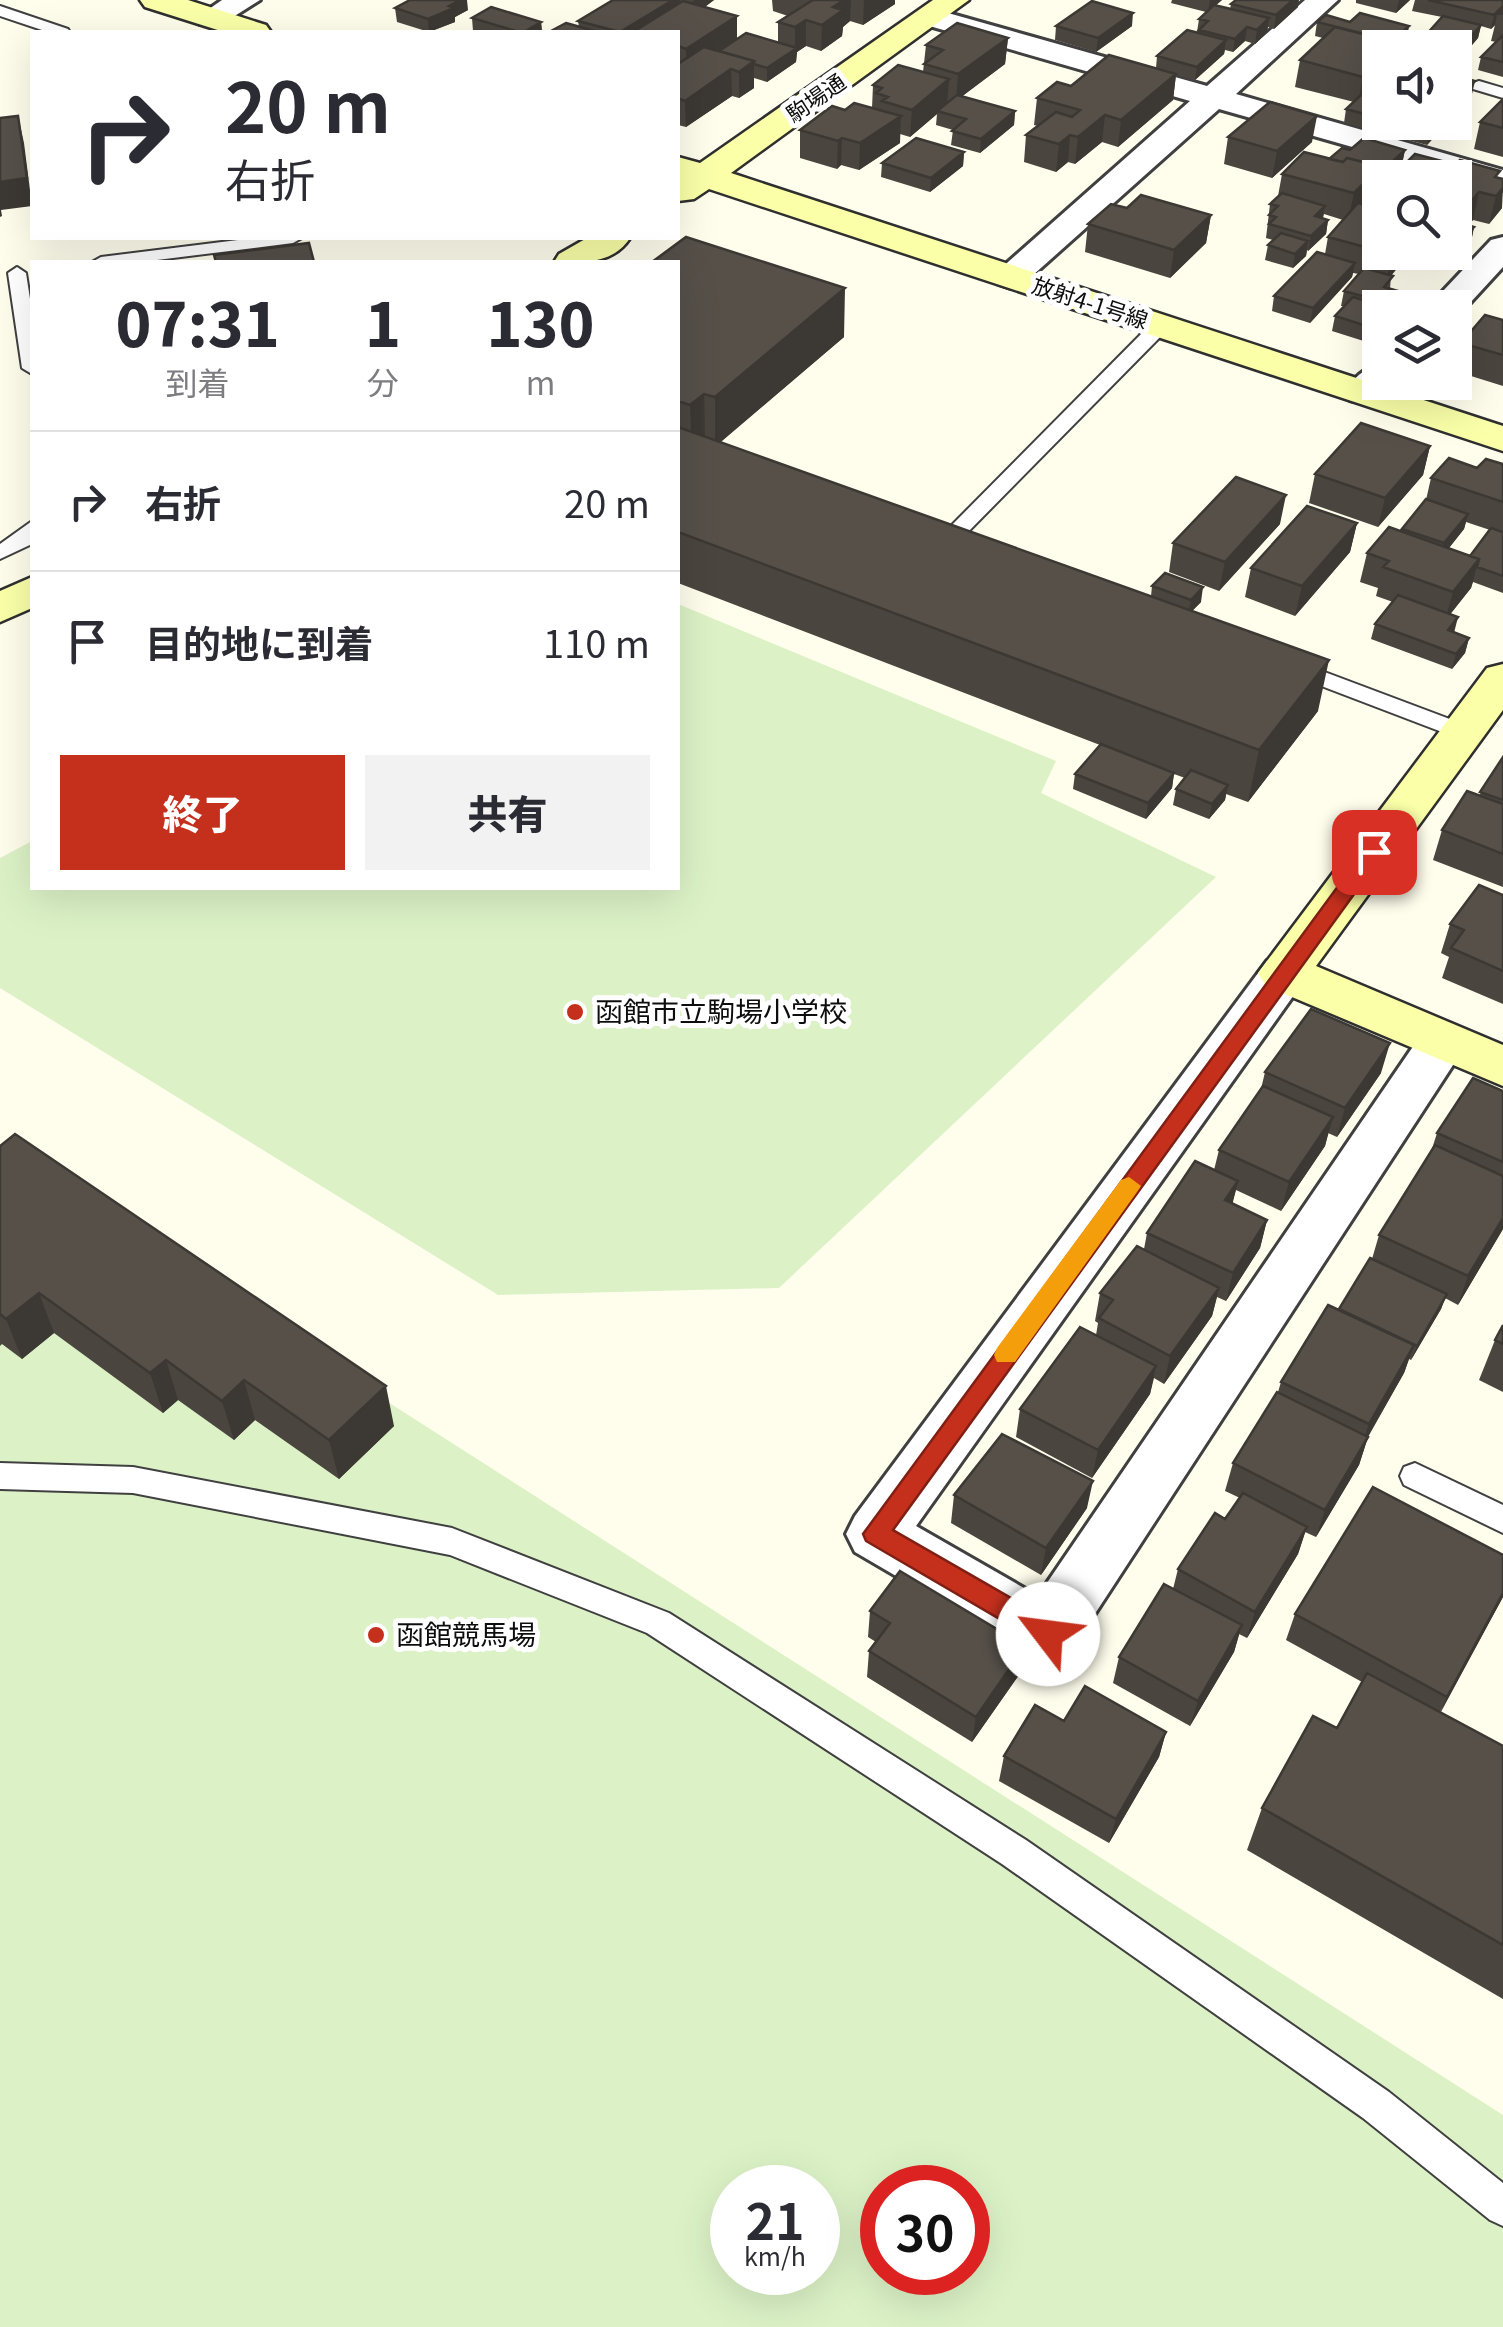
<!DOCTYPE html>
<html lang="ja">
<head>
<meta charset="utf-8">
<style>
  body { margin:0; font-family:Georgia,"Noto Sans JP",serif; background:#f2f2f3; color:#2b2b33; height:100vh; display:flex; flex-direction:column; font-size:38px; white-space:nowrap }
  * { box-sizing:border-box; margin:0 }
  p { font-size:32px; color:#7c7c81 }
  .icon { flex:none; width:55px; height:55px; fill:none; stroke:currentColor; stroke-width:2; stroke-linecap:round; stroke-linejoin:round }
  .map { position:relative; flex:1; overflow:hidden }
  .sheet { position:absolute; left:30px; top:260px; width:650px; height:630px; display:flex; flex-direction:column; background:#fff; border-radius:0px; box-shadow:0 10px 40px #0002 }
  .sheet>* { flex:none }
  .guide { position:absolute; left:30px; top:30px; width:650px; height:210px; border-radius:0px; box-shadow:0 10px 40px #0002; background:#fff; color:#2b2b33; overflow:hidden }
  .buttons { position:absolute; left:1362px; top:30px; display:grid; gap:20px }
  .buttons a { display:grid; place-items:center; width:110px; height:110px; border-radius:0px; background:#fff; box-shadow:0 10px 40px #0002; font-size:50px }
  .speed { position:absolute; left:710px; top:2165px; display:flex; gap:20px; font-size:50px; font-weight:700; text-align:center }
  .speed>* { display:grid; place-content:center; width:130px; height:130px; border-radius:50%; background:#fff; box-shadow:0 10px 40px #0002; line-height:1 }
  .speed small { font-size:25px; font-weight:400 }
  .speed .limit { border:15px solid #d22; background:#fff; color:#111 }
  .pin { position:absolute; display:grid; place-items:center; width:85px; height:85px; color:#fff; margin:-42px; border-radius:20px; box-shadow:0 5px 15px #0006 }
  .me { position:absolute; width:110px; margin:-55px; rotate:300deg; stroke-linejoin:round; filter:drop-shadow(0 0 8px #0008) }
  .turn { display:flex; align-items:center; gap:35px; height:210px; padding:0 30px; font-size:45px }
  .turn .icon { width:130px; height:130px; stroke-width:2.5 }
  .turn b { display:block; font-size:70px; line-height:85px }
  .eta { display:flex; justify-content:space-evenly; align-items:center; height:170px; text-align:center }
  .eta b { font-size:60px; font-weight:800; line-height:70px }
  .primary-button { display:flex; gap:20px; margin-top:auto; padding:20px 30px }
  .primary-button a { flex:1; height:115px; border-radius:0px; background:#c5301d; color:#fff; font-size:40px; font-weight:800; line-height:115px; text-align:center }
  .primary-button a+a { background:#f2f2f3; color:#2b2b33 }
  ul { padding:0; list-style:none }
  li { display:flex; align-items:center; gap:30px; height:140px; padding:0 30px; border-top:2px solid #e1e1e2 }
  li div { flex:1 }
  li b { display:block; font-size:38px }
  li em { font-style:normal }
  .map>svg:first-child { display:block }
  .pitch { fill:#dcf2c6; fill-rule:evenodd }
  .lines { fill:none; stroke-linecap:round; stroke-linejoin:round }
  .lane-casing { stroke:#404040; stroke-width:4 }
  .street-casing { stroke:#404040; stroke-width:6 }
  .secondary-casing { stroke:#2f2f2f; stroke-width:5 }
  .lane { fill:#fff; fill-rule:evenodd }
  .street { fill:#fff; fill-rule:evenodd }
  .secondary { fill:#faffa8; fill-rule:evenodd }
  .wall { fill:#4a453f; fill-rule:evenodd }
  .shaded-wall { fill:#3c3833 }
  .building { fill:#565049; stroke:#3c3833; stroke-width:2.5 }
  .route { fill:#c5301d; stroke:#801f13; stroke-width:2.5 }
  .slow { fill:#f59e0b }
  .poi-dot { fill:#c5301d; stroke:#fff; stroke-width:4 }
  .labels { text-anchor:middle; stroke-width:10; stroke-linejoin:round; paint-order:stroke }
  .far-street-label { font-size:22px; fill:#0d0d0d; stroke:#fff }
  .poi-label { font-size:28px; fill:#0d0d0d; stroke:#fff; text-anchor:start }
</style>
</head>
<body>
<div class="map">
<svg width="1503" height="2327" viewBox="0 0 1503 2327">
  <rect width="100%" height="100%" fill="#fffeed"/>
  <path class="pitch" d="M678,604l378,157 -15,32 175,84 -437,411 -281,7 -498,-307v-130l32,-17v47h646z
    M0,1154l1503,961v212h-1503zM732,2188h86v84h-86zM882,2188h86v84h-86z"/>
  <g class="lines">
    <g class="lane-casing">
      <path id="lane" d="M0,6l68,23 2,3h-22l-48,-16z
        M1479,81l24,7v10l-30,-9v-6z
        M254,238h48l-9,5 -152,19h-49l9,-5z
        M17,267l9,6 6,39v62l-10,-6 -14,-95z
        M1160,320l7,2v8l-203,206 16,9 -4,4c-11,3 -29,-1 -37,-11l4,-4 210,-212z
        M32,521v23l-32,15v-15z
        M1290,659l181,68 4,5 -12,7 -8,-2 -173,-66 -3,-5 3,-5z
        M0,1463l133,4 319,61 217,85 357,227 363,252 114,91v43l-13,-6 -127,-102 -361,-254 -355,-231 -197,-78 -317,-62 -133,-4z
        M1415,1463l88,42v28l-99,-48 -4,-9 4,-9z"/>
    </g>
    <g class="street-casing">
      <path id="street" d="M222,0h38l-38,24h-22l-4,-6z
        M1305,0h33l-102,94 267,76v20l-284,-81 -196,175 -12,4 -12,-4 -6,-7 6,-7 191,-169 -271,-78 -4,-6 4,-6h22l266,75z
        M1503,237v30l-45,49 -3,-8h-28l64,-68z
        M1380,364v18l13,1c-14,15 -22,22 -43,17l-6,-8c10,-14 20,-24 36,-28z
        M1284,956l17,5 7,12 -7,12 -385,541 122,70 387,-567 18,-5 18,5 7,13 -398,610 -22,8 -22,-8 -171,-100 -9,-18 9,-18 412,-555z"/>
    </g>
    <g class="secondary-casing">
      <path id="secondary" d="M140,0h48l78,25 5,7h-47l-79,-25z
        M933,0h36l-238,173 772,253v25l-794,-262 -15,10 -16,2v-44l22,6z
        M587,238h43c-18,27 -47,24 -76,24l5,-8z
        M32,577v31l-32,14v-31z
        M1503,664v46l-187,256 187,79v41l-237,-100 -8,-13 229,-305z"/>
    </g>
    <use href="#lane" class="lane"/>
    <use href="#street" class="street"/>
    <use href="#secondary" class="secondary"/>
  </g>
  <path class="wall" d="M613,0h101l-9,7 32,32 41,4v-21l10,-6 -15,-5 -1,-11h123v4l-32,21 -13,-4 -7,6 -1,9 -21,15 -15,-5 -9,6 -1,10 -29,20 -13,-4v10l-15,10 -7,-2 -46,31 -8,-2v-93h-129l30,-5 -1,-6z
    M1172,0h50l-6,5 14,4 1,-5 67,3 -24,22 -6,-2 -1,5 -12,12 -10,-3 -12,11 -8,-2 -1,4 -29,26 -19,-5 -3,25 -55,47 -16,-5 -27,22 -7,-2 -12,10 -32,-10 2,-27 12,-9 -4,-1 3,-27 34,-12 85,-18 1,-12 40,-24 2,-13 7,-7 -35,-9z
    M1356,0h54l-14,13 -40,-10z
    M1415,0h88v77l-25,-7 3,-13 15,-15 -5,-1 4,-16 -4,4 -10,-3 -3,12 -18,21 -5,-1v-10h-33l3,-12 17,-19 -30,-6z
    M395,8l73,2 -13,7v5l-26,10 -32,-10z
    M472,18l69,4 1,10h-65l-4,-1z
    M1317,22l90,18 -5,4 -22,4v33l-15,15 12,18 -14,14 -19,-5 2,-14 8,-7 -59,-15 5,-27 23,-22 -8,-2z
    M1056,26h76l-36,26 -41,-12z
    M1008,38l-3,26 -43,32 53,15 -1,14 -34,28 -29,-8 2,-15 -17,-5 1,-11 -27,23 -10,-3v9l-41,27 -18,-5 -4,4 -37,-11v-28l45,-20 27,-2 1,-23 50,-13 3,-27z
    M1503,99v58l-29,-8 6,-27z
    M1380,113v9h68l-21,23 -54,-14 3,-14z
    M1228,137l84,5 -40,36 -48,-14z
    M1350,150h55l-3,14 -15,14h-7l-6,12 -2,-1 -3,10 -5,6 16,4v43h41l-8,10 -9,-2 -13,15 -1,14 18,5 -4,14h-24v27l-7,9 -41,-13 3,-15 9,-10h-3l3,-15 15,-17 -6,-1 -1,4 -42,46 -38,-12 2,-15 51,-42 3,-17 15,-17 -19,-6 -1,4 5,2 -2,14 -18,17 -1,-1 -1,6 -13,12 -28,-8 3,-15 5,-5 -7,-2 4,-34 8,-8 4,-22 47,-15z
    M964,152l-1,14 -33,26 -49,-15 1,-14z
    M1453,167l46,11 3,30 -13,16 -16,-4 -5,5 6,2 -3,15 -15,14 -10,-4h9v-74h-58l2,-8z
    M1127,208l84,7 -5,28 -36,35 -85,-26 3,-28z
    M678,262l166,75 -124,105 431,154 1,-10 49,16 -9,9 126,100 -70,91 -22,-8 -1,6 -16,19 -36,-14 3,-16 9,-11 -11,-4 -2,14 -26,31 -73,-30 2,-15 25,-29 -422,-162z
    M1503,320v66l-48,-15 6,-28z
    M1430,446l-7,29 -45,52 -69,-24 6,-29z
    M1503,464v129l-30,-11 -2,6 -21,26 4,18 15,6 -4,15 -13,16 -81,-30 4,-15 18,-22 -17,-6 2,-8 -18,-6 7,-29 34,-22 25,-31 5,-22zM1466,522l24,8 -20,26 -21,-8 15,-19z
    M1357,523l-7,29 -55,64 -50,-19 6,-29z
    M1280,524l-61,67 -50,-19 4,-29z
    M1503,757v130l-70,-27 9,-30 37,-34z
    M1503,895v109l-61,-26 7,-21 -8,-4 9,-29z
    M1265,1072l116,1 -44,64 -9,-4 -3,13 -44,65 -45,-21 -4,13 35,17 -7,28 -34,53 -9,-4 -5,19 -48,68 -10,-6 -4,16 -58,84 -76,-41 4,-28 76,-74 2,-12 -3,-2 5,-28 44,-44 3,-16 67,-63 5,-20 42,-61z
    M1503,1091v138l-45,76 -13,-7 -4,11 -30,51 -2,-1 -5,14 -36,64 -9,28 -43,72 -11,-5 -7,22 -51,84 -8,-4 -5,18 -44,74 -77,-43 6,-26 54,-68 5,-20 47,-50 15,-21 -15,-7 8,-28 45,-71 3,-10 57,-72 34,-51 7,-24 52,-83 6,-19z
    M0,1146l394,280 -55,53 -84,-59 -21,20 -56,-40 -15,13 -109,-80 -32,26 -20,-15 -2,2z
    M1503,1325v67l-24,-12 16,-40z
    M954,1495l133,13 -46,67 -90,-52z
    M1503,1555v42l-63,115 63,34v253l-256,-149 15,-42 75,-80 25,-46 -76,-42 9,-26z
    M870,1611l151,61 -49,70 -105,-65 2,-26 7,-9 -8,-5z
    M1064,1721l102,11 -7,25 -50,86 -110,-62 5,-25z"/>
  <path class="shaded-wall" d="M460,0h7l1,10 -13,7v5l-26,10 -1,-13z
    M673,0h7l1,21 -18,11h-43z
    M695,0h19l-26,19 -1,-14z
    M844,0h7l-1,21 -7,6 -1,9 -21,15 1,-26 11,-18z
    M864,0h31v4l-32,21z
    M1210,0h12l-14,12z
    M1293,0h6l-1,7 -24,22 2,-14z
    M1399,0h11l-14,13z
    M1503,6v9h-6l-2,10 -4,4 3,-14z
    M1133,13l-1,13 -36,26 2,-14z
    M737,16v26l-50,34 -1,-27z
    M1269,18l-2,14 -12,12 2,-14z
    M806,20v26l-9,6 -1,10 -29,20v-14l28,-19v-22z
    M541,22l1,10h-18z
    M1481,25l-3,13 -18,21 3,-14z
    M1409,26l-2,14 -9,8 -7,-6z
    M1247,27l-2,14 -12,11 2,-13z
    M1008,38l-3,26 -49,37 2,-27z
    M1226,40l-2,14 -29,26 2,-13z
    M1380,60v21l-22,22 5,-26z
    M754,61v27l-15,10v-26z
    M731,69l1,27 -46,31 -1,-26z
    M1176,74l-3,26 -55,47 3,-27z
    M949,79l-2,27 -10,5v3l-27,23 2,-27z
    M1475,81l-3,13 -17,18 2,-13z
    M1380,100l-3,14 -14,14 2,-14z
    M1015,111l-1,14 -34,28 1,-14z
    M1105,115l-3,27 -27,22 3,-27z
    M18,116l6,27 8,63 -31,4 1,6 -2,1v-35z
    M901,116l-1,27 -41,27 1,-27z
    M1317,116l-5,26 -40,36 5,-27z
    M1438,122h10l-21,23 3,-14z
    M1070,135l-2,27 -12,10 3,-28z
    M842,138l-1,27 -4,4 1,-28z
    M1405,150l-3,14 -15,14h-7v6l-6,6 3,-14z
    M964,152l-1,14 -33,26 1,-14z
    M1371,164l4,8 -6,27 -21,22 6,-28 12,-24z
    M1503,188l-1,20 -13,16 7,-28z
    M1479,192l-6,28 -7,7 7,-28z
    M1325,206l-3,14 -7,-4z
    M1211,215l-5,28 -36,35 4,-28z
    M1328,220l-2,14 -18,17 3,-15z
    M1474,227l-3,15 -15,14 3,-15z
    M1308,241l-2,15 -13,12 2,-14z
    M1393,252h12l-1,8 -18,22z
    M1355,263l-3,14 -42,46 3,-15z
    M845,288l-1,49 -129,110v-50z
    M1408,294l-4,14h-7z
    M1380,324v11l-7,9 3,-15z
    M704,394l1,50 -13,11 -2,-50z
    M1430,446l-7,29 -45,52 7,-29z
    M1286,495l-6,29 -61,67 6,-29z
    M1468,514l-4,15 -24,30 4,-16z
    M1357,523l-7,29 -55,64 7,-30z
    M1479,559l-8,29 -26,33 8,-29z
    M1203,587l-2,15 -13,13 3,-15z
    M1458,617l-4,16 -6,-3z
    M1469,638l-4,15 -13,16 4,-15z
    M1329,660l-11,51 -70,91 11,-52z
    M1174,773l-2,15 -26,31 2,-16z
    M1228,785l-3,15 -16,19 3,-15z
    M1390,1043l-9,30 -44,64 8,-29z
    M1333,1117l-8,29 -44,65 8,-29z
    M1238,1181l-7,29 -6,-10z
    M1503,1218v11l-45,76 10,-29z
    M1267,1220l-7,28 -34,53 7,-28z
    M1219,1288l-7,28 -48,68 6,-28z
    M39,1293l15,40 -32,26 -16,-40z
    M1447,1294l-6,15 -30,51 6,-14z
    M1414,1345l-10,28 -45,79 10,-28z
    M166,1360l12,40 -15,13 -13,-40z
    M1156,1366l-6,28 -58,84 6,-28z
    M244,1380l11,40 -21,20 -12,-39z
    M386,1386l8,40 -55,53 -10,-39z
    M1368,1437l-9,28 -43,72 9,-27z
    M1093,1481l-6,27 -46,67 5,-27z
    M1307,1527l-9,27 -51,84 8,-26z
    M1503,1593v4l-68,126 12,-26z
    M1242,1625l-8,27 -44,74 8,-25z
    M1025,1646l-4,26 -49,70 4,-25z
    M1166,1732l-7,25 -50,86 7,-24z"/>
  <path class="building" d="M410,0h50l-11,6 5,2 -26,11 -33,-11z
    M613,0h60l-53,32 -42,-11z
    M813,0h31l-11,7 10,3 -21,15 -16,-5 -11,7 -17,-5z
    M1236,0h57l-17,15 -45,-11z
    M1428,0h75v6l-9,9z
    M683,1l54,15 -51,33 -8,-3v-14h-45z
    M1092,1l41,12 -35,25 -42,-12z
    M1214,5l55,13 -12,12 -10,-3 -12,12 -36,-9 9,-9 -9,-2z
    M491,7l50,15 -17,10h-5l-47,-14z
    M1360,13l49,13 -17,15 -75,-19 9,-7 24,7z
    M1443,16l38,9 -18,20 -38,-9z
    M566,23l32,9h-49z
    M957,23l51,15 -50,36 -34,-10 19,-14 -17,-5z
    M1335,27l68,17 -4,4h-19v12l-17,17 -63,-17z
    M1187,30l39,10 -29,27 -40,-11z
    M746,33l51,15 -30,20 -13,-4v-3l-35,-10z
    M1503,35v27l-22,-5z
    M704,47l50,14 -15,11 -8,-3 -46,32 -7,-3v-34z
    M1109,55l67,19 -55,46 -16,-5 -27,22 -8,-2 -11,9 -33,-9 30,-23 16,5 8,-7 -43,-12 20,-16 14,4z
    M898,65l51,14 -37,31 -30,-9 6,-4 -12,-4 6,-5 -9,-3z
    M1455,70l6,2 -3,4 17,5 -18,18h-2z
    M957,95l58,16 -34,28 -29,-8 14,-12 -29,-8z
    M1361,95l19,5 -15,14 -19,-5z
    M1503,99v29l-23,-6z
    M1270,102l47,14 -40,35 -49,-14z
    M854,103l47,13 -41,27 -18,-5 -4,3 -38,-11 32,-24 13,4z
    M18,116l9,62 -27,4v-64z
    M1398,122h40l-8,9z
    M916,138l48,14 -33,26 -49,-15z
    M1364,138l41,12 -28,26 -3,-1 1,-3 -5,-2 1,-6 -24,-6 -4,4 -14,-3 13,-11 8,2z
    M1304,152l39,10 4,-4 24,6 -5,5 9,3 -21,21 -72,-19z
    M1415,154l38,10 -8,9 -15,-4 -8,7 -23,-6z
    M1460,160l40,11 -5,6 8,2v9l-7,8 -17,-4 -6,7 -18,-5v-16h-34l9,-9 17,4z
    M1282,193l43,13 -10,10 13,4 -17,16 -42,-12 7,-7 -7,-2 9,-9 -8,-2z
    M1141,195l70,20 -37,35 -86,-26 23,-20 16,4z
    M1358,203l22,6v42l-52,-14z
    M1455,221l19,6 -15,14 -4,-1z
    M1281,233l27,8 -13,13 -27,-9z
    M686,237l159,51 -130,109 -11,-3 -14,11 -12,-4v-139h-26z
    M309,243l5,19h-98l-2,-7z
    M1317,252l38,11 -42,45 -39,-12z
    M1364,268l29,8 -9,11 24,7 -11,12 -53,-15z
    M1353,297l36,11h-9v16l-4,5 -41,-13z
    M1485,315l18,5v35l-42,-12z
    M1361,423l69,23 -45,52 -70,-24z
    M678,427l651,233 -70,90 -581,-218z
    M1449,458l28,10 9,-9 17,5v38l-72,-24z
    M1236,477l50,18 -61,67 -52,-19z
    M1426,499l42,15 -24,29 -42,-14z
    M1307,506l50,17 -55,63 -51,-18z
    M1389,527l90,32 -26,33 -70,-25 6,-6 -22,-8z
    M1491,528l12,4v44l-26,-9 2,-8 -9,-3z
    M1165,573l38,14 -12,13 -39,-14z
    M1398,595l60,22 -10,13 21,8 -13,16 -81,-30z
    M1101,744l73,29 -26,30 -73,-29z
    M1503,757v43l-23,-8z
    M1191,770l37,15 -16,19 -36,-15z
    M1467,791l36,13v50l-61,-24z
    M1479,885l24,10v76l-52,-23 13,-18 -14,-6z
    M1311,1009l79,34 -45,65 -80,-36z
    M1473,1078l30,13v71l-66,-29z
    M1263,1086l70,31 -44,65 -70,-32z
    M15,1134l371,252 -57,54 -85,-60 -22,21 -56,-41 -16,13 -111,-80 -33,26 -6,-5v-168z
    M1435,1145l68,31v42l-35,58 -89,-41z
    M1195,1161l43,20 -13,19 42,20 -34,53 -86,-40z
    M1137,1246l82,42 -49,68 -71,-38 14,-18 -13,-7z
    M1370,1258l77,36 -30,52 -78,-37z
    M1328,1305l86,40 -45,79 -88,-42z
    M1503,1325v19l-8,-4z
    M1080,1327l76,39 -58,84 -78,-41z
    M1277,1392l91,45 -43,73 -92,-47z
    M1002,1434l91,47 -47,67 -92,-53z
    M1373,1487l130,68v38l-56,104 -152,-83z
    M1243,1493l64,34 -52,85 -77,-43 37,-56 10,6z
    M900,1571l125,75 -49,71 -107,-66 21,-28 -20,-12z
    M1164,1584l78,41 -44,76 -79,-44z
    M1367,1673l136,73v199l-241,-137 51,-92 24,12z
    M1085,1686l81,46 -50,87 -112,-63 31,-51 29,16z"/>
  <path class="route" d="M1374,846l10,6 -3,5 -488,673 165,95 4,9 -4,8 -10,3 -9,-3 -173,-101 -3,-7 503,-686z"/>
  <path class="slow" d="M1129,1177l12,9 -4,6 -122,170h-18l-3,-7 3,-7 124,-168z"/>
  <g class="poi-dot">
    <circle cx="575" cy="1012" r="10"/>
    <circle cx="376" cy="1635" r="10"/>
  </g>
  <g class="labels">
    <g class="far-street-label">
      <text transform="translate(816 98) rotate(-35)" y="8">駒場通</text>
      <text transform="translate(1090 303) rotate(18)" y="8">放射4-1号線</text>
    </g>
    <g class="poi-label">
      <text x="595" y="1022">函館市立駒場小学校</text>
      <text x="396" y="1645">函館競馬場</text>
    </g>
  </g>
</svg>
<div class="buttons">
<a><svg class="icon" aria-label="sound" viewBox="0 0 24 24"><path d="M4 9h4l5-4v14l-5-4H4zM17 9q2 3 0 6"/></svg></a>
<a><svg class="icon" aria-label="search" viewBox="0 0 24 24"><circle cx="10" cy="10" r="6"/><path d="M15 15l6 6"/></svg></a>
<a><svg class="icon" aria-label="layers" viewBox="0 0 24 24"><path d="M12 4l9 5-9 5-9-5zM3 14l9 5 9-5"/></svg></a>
</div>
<div class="speed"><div>21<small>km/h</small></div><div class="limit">30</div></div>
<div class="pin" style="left:1374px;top:852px;background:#d93025"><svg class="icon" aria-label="arrive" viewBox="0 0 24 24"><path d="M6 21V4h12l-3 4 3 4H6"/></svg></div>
<svg class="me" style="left:1048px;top:1634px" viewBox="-20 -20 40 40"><circle r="19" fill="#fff"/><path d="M0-13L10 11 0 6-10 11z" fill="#c5301d"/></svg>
<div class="guide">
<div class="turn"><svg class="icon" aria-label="right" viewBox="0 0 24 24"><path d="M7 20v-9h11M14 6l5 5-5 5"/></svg><div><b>20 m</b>右折</div></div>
</div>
<section class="sheet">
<div class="eta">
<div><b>07:31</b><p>到着</p></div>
<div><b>1</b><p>分</p></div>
<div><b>130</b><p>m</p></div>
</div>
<ul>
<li><svg class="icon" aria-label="right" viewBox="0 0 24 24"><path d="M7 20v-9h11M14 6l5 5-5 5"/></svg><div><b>右折</b></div><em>20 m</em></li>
<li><svg class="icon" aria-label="arrive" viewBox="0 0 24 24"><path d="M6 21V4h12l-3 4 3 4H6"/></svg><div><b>目的地に到着</b></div><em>110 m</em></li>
</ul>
<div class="primary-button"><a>終了</a><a>共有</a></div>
</section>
</div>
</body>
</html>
